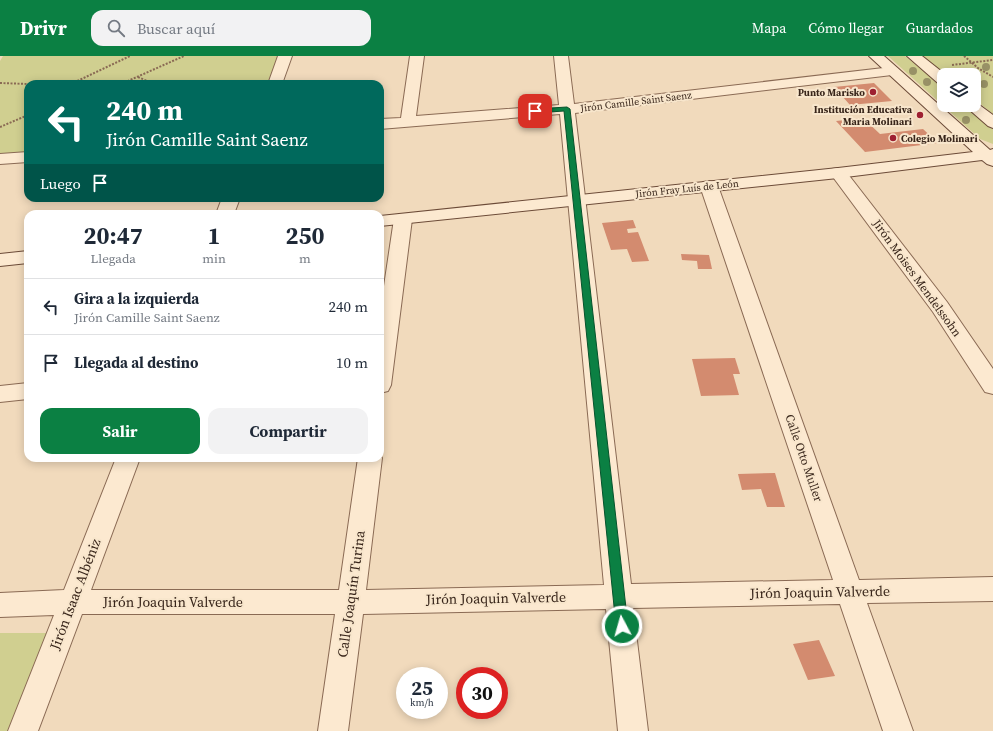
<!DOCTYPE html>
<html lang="es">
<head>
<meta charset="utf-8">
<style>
  body { margin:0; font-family:"Source Serif 4",serif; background:#f2f2f3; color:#1f2937; height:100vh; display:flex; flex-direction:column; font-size:15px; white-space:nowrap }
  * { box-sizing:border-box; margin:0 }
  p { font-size:13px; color:#747a83 }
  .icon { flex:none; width:22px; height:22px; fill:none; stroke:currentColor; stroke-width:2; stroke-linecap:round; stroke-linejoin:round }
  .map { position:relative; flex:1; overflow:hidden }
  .drawer { position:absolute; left:24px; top:154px; width:360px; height:252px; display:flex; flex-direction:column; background:#fff; border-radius:12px; box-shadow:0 2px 10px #0003 }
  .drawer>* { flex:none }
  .hud { position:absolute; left:24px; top:24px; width:360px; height:122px; border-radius:12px; box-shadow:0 2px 10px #0003; background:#00695c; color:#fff; overflow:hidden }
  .fabs { position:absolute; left:937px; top:12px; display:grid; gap:8px }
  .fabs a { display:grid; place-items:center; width:44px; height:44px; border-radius:8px; background:#fff; box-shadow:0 2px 10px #0003; font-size:20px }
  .speed { position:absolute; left:396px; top:611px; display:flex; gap:8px; font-size:20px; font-weight:700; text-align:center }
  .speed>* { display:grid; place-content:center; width:52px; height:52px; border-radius:50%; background:#fff; box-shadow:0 2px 10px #0003; line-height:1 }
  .speed small { font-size:10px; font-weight:400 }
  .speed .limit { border:6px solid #d22; background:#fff; color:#111 }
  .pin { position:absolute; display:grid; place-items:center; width:34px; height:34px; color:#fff; margin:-17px; border-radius:8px; box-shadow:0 2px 6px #0006 }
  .me { position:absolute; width:44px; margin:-22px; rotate:354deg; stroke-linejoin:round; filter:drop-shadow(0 0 3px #0008) }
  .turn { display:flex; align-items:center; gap:14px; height:84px; padding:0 16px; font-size:18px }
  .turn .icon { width:52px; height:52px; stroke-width:2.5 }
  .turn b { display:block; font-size:28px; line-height:34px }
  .then { display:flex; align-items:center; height:38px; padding:0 16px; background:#0003; gap:8px; font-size:15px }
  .eta { display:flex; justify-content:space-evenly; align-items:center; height:68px; text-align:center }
  .eta b { font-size:24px; font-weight:700; line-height:28px }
  .button { display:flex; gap:8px; margin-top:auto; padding:8px 16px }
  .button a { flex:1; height:46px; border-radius:12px; background:#0b8043; color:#fff; font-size:16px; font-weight:700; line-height:46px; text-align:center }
  .button a+a { background:#f2f2f3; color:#1f2937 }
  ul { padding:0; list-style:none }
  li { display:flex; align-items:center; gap:12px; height:56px; padding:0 16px; border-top:1px solid #e0e1e3 }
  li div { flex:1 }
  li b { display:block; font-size:15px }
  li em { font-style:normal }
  header { display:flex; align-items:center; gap:24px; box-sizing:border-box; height:56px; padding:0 20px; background:#0b8043; color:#fff }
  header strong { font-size:19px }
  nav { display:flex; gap:22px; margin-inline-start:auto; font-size:14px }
  .search { width:280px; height:36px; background:#f2f2f3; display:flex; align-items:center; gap:10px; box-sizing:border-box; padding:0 14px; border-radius:12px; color:#747a83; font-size:15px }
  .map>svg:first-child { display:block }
  .green { fill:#d0cf90 }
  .building { fill:#d38b6f }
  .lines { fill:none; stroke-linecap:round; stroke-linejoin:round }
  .street-casing { stroke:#8a6a54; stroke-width:2 }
  .secondary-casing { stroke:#6c4b38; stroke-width:2 }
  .path { stroke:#8a6a54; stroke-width:2; stroke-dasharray:2 1.5; stroke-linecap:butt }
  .street { fill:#fce9d0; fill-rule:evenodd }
  .secondary { fill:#fce9d0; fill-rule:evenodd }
  .tree { fill:#989166 }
  .route { fill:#0b8043; stroke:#07532c }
  .poi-dot { fill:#9e2031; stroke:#f8e6cc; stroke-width:1.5 }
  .labels { text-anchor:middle; stroke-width:4; stroke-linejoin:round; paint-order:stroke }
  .far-poi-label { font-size:10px; font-weight:bold; fill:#38251a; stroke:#f8e6cc; text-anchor:end }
  .far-street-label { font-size:10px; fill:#38251a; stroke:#f8e6cc }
  .street-label { font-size:12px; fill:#38251a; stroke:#f8e6cc }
  .near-street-label { font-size:14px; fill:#38251a; stroke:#f8e6cc }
</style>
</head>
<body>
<header>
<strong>Drivr</strong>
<div class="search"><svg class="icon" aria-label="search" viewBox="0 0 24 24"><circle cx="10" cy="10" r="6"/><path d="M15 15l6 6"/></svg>Buscar aquí</div>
<nav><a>Mapa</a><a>Cómo llegar</a><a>Guardados</a></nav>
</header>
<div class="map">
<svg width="993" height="675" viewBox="0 0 993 675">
  <rect width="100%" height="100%" fill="#f1dabc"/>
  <path class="green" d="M3,0h277l-11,28h-241v68l-28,2v-93z
    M888,0h17l39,32v17h21l28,24v15l-13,-5z
    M921,0h72v58l-19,-15v-24h-29z
    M0,577h52l-38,98h-14z"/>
  <path class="building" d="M874,27l18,18 -42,4 -16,-18z
    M863,62l17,16 43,-5 15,14 -73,9 -29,-31z
    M633,164l3,8 -9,1 1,4 10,-1 11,29 -17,1 -5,-13 -16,1 -9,-27z
    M681,198l28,1 3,14h-14l-1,-8 -15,-1z
    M735,302l5,16h-7l6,21 -38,1 -9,-37z
    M775,417l10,34h-18l-6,-18 -19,1 -4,-16z
    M819,584l16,36 -27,4 -15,-36z"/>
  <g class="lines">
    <g class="street-casing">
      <path id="street" d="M278,0h14l-10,28h-14z
        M410,0h14l-8,60 143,-11 -5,-49h14l6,48 318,-37 5,1 2,3 -2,3 -5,1 -317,38 56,471 202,-4 -133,-394 3,-4 6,-1 6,1 3,4 141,394 134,-3v24l-126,2 46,128h-30l-43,-127 -207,4 15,123h-30l-12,-122 -243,5 -15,117h-30l17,-117h-253l-44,117h-30l46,-116 -54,2v-24l64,-3 52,-132h24l-49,132h248l19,-132h22v-3l2,3 -16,132 238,-5 -44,-471 -180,15v-10l21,-1z
        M28,96v10l-28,2v-10z
        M838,112l6,1 103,133 46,67v25l-8,-2 -52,-80 -103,-139 2,-4z
        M222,142h18l-6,16h-18z
        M403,158l6,1 3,4 -21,166 -3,6 -8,2v-80l14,-94 3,-4z
        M28,327v16l-28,3v-16z"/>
    </g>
    <g class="secondary-casing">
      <path id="secondary" d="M869,0h15l106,94 3,-1v17l-6,-2 -5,-4 -144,18 -458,48v-10l458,-48 135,-16z
        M907,0h15l24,19h-2v10l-5,-1z
        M974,45l19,14v13l-5,-2 -24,-21h10z
        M28,195v12l-28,3v-12z"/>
    </g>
    <path class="path" d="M964,0l14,12 15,9
      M952,9l41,-5
      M138,21l16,7
      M0,27l28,1
      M71,28l59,-28
      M121,28l63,-28
      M0,71l28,-12"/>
    <use href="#street" class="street"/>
    <use href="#secondary" class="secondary"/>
  </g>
  <g class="tree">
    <circle cx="986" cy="11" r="4"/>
    <circle cx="913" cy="15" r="4"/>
    <circle cx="927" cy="26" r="4"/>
    <circle cx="984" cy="28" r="4"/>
    <circle cx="966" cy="64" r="4"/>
  </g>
  <path class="route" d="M567,51l3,2 58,517 -2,3 -4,2 -4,-2 -2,-3 -52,-515 -29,2 -3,-2 3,-2z"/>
  <g class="poi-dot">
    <circle cx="873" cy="36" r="4"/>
    <circle cx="920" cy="59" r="4"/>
    <circle cx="893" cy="82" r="4"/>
  </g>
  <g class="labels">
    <g class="far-poi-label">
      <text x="865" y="40">Punto Marisko</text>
      <text x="912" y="57">Institución Educativa<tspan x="912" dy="12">Maria Molinari</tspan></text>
      <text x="901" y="86" text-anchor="start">Colegio Molinari</text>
    </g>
    <g class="far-street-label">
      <text transform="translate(636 45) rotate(-7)" y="4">Jirón Camille Saint Saenz</text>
      <text transform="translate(687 132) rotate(-6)" y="4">Jirón Fray Luís de León</text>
    </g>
    <g class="street-label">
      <text transform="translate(917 222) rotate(54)" y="4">Jirón Moises Mendelssohn</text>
      <text transform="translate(804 402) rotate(71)" y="4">Calle Otto Muller</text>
    </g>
    <g class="near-street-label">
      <text transform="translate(820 536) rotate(-1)" y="5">Jirón Joaquin Valverde</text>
      <text transform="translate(75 538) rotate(-69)" y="5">Jirón Isaac Albéniz</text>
      <text transform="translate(351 538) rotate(-82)" y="5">Calle Joaquín Turina</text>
      <text transform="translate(496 542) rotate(-1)" y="5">Jirón Joaquin Valverde</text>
      <text x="173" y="551">Jirón Joaquin Valverde</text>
    </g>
  </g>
</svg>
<div class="fabs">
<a><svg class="icon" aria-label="layers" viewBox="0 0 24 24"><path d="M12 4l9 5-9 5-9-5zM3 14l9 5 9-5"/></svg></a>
</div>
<div class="speed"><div>25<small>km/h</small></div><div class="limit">30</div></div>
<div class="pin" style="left:535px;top:55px;background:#d93025"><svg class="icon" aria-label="arrive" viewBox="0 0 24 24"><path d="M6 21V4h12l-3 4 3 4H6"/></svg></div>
<svg class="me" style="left:622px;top:570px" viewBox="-20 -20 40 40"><circle r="17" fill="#0b8043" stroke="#fff" stroke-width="3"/><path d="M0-11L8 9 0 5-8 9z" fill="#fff"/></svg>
<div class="hud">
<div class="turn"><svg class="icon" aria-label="left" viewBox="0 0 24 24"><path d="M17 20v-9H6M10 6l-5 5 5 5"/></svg><div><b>240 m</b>Jirón Camille Saint Saenz</div></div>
<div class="then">Luego<svg class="icon" aria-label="arrive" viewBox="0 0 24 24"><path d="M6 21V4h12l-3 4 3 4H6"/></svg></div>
</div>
<section class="drawer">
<div class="eta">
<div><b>20:47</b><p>Llegada</p></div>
<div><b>1</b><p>min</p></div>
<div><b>250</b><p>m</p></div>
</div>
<ul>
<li><svg class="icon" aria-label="left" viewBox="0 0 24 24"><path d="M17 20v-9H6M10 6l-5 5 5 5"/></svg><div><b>Gira a la izquierda</b><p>Jirón Camille Saint Saenz</p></div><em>240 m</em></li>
<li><svg class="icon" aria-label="arrive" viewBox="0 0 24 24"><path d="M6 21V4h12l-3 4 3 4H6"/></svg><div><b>Llegada al destino</b></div><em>10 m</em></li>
</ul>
<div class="button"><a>Salir</a><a>Compartir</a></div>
</section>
</div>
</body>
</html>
